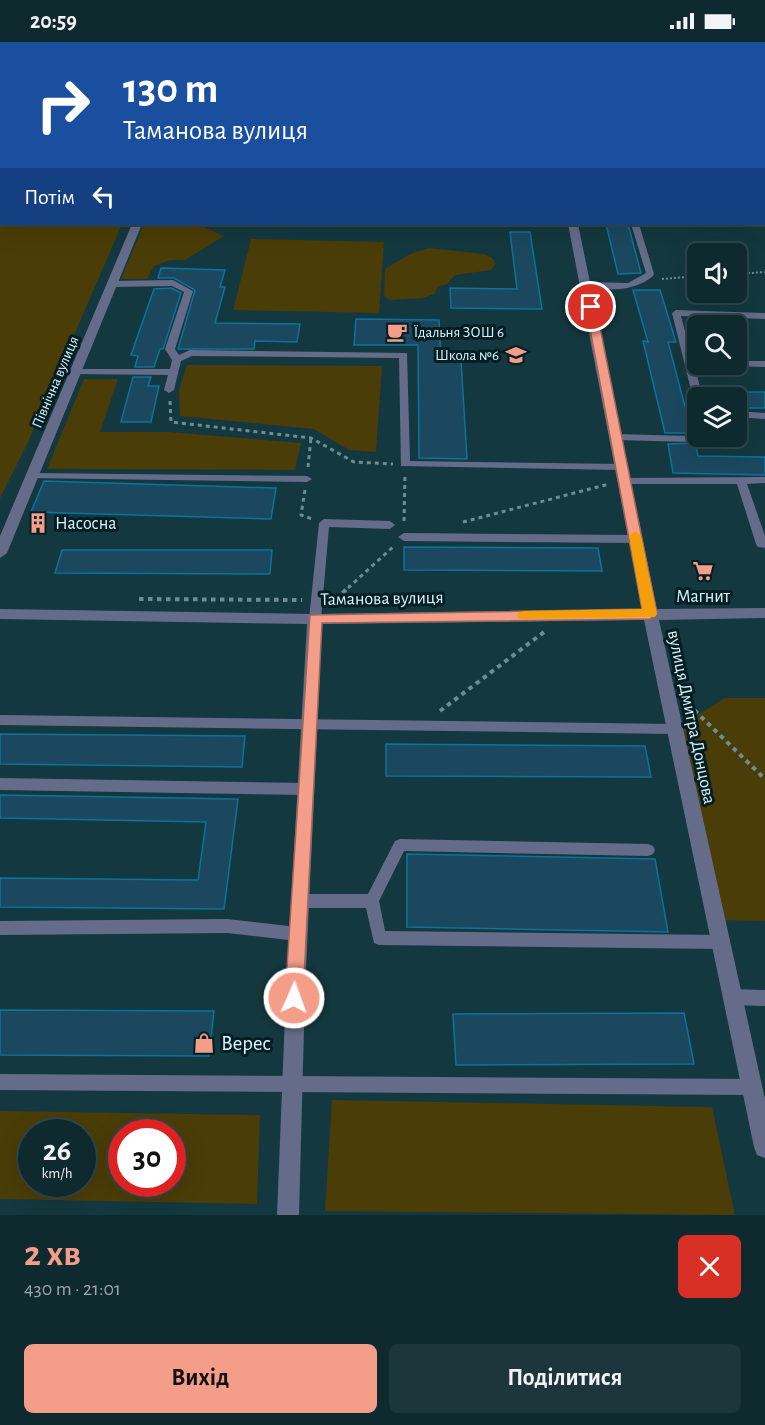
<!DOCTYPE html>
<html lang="uk">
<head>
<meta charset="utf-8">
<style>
  body { margin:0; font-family:"Alegreya Sans",sans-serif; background:#1d363b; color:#f1f3f6; height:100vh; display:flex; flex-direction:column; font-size:22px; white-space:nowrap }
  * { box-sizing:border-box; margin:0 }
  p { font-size:20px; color:#9ba7aa }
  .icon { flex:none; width:33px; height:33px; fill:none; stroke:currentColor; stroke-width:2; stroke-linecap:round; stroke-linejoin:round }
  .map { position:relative; height:1173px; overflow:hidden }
  .sheet { display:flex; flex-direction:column; background:#0f2a2f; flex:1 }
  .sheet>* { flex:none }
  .hud { position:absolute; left:0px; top:0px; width:765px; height:183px; box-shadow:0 6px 24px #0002,0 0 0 2px #2f464b; background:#1a4fa0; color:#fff; overflow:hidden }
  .tools { position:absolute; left:687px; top:201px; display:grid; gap:12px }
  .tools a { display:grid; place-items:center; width:60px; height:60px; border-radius:9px; background:#0f2a2f; box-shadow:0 6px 24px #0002,0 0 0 2px #2f464b; font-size:30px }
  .speed { position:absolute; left:18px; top:1077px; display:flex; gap:12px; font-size:30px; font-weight:700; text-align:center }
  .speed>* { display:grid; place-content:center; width:78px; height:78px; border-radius:50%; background:#0f2a2f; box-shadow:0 6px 24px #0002,0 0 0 2px #2f464b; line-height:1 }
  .speed small { font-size:15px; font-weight:400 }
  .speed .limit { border:9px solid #d22; background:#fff; color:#111 }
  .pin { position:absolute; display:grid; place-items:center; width:51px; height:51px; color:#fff; margin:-26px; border:3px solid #fff; border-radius:50%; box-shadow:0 2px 6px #0007 }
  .me { position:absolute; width:66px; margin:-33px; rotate:2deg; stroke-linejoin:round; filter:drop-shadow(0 0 4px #0008) }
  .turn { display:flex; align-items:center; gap:21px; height:126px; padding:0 24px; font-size:27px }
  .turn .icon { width:78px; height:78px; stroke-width:2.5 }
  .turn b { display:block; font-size:42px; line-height:51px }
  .then { display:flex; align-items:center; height:57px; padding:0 24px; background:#0003; gap:12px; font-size:22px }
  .round { display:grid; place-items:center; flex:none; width:63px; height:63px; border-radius:9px; background:#1d363b }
  .headline { display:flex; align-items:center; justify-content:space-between; height:102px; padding:0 24px }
  h1 { font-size:36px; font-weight:700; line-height:45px; color:#f49e89 }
  .cta { display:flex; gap:12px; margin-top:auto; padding:12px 24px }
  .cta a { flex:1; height:69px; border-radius:9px; background:#f49e89; color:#111; font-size:24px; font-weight:700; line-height:69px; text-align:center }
  .cta a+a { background:#1d363b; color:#f1f3f6 }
  .status { display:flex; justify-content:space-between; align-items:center; height:42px; padding:0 30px; background:#0f2a2f; direction:ltr }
  .status svg { height:16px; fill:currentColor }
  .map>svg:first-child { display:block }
  .green { fill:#4b3d07; fill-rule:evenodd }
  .building { fill:#1b485f; stroke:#0b739e; stroke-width:1.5 }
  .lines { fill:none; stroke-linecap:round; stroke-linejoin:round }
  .path-far2 { stroke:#6c8d94; stroke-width:2; stroke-dasharray:2 2; stroke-linecap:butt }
  .path-far1 { stroke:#6c8d94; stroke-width:3; stroke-dasharray:4 4; stroke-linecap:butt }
  .path { stroke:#6c8d94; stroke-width:4; stroke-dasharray:4.5 4.5; stroke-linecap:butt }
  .service { fill:#656c8a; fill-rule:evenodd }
  .minor { fill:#656c8a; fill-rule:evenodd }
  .route { fill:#f49e89; stroke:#9f6759; stroke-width:1.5 }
  .slow { fill:#f59e0b }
  .labels { text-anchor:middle; stroke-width:6; stroke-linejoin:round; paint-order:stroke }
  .far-poi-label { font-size:15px; fill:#d8f6fd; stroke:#051e23; text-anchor:start }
  .far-street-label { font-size:15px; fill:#d8f6fd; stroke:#051e23 }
  .poi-label { font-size:18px; fill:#d8f6fd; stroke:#051e23; text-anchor:start }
  .street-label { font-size:18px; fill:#d8f6fd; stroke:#051e23 }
  .near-poi-label { font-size:21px; fill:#d8f6fd; stroke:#051e23; text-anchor:start }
</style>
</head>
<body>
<div class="status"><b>20:59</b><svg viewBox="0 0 49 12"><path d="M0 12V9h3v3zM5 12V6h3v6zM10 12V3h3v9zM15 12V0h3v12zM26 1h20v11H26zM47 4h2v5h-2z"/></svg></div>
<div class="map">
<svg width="765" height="1173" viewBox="0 0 765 1173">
  <rect width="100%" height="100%" fill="#14383f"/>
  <path class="green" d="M544,0h221v146l-1,-144z
    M0,106l2,76h120l-94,218 -28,56z
    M144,182h53l27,12 -39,24h-14l-17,6 -7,13h-26z
    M251,197l133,3 -5,71 -146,-3z
    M429,206l55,6 8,4 4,6 -5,6 -36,5 -8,9 -9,3 -4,7 -11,4 -33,2 -6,-4 1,-27 25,-15z
    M187,323l195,1 -6,86 -27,-2 -35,-21 -134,-13 -1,-26z
    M84,337h34l-18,53h69l132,11 -6,27 -248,-1z
    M725,656h40v223l-42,-1 -44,-194z
    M332,1058l380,7 23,108 -410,-4z
    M0,1069l260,4 -3,89 -257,-5zM32,1090h50v52h-50zM122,1090h50v52h-50z"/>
  <path class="building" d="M606,182h22l13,49 -23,1z
    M510,190h20l12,77 -91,-1 -1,-20 67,1z
    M161,226l64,2 -5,17h5l-10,36 85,1 -3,18 -42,-1 -1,8h-76l17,-59 -21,-12h-16z
    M171,246l10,5 -18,56h-3l-6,18h-19l3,-11 -7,-1 23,-66z
    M633,248h27l16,52h-8l24,91h-27l-22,-92 5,1z
    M356,277l83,1 2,40h20l6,99 -48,-1 -1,-113h-64z
    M133,335h18l-3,9h11l-8,36h-30z
    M736,350h29v16h-29z
    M695,401l3,13 67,1v18l-92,-2 -5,-29z
    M44,439l232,7 -5,31 -240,-7z
    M404,505l194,1 4,23 -198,-1z
    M62,508h210l-2,24 -215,-1z
    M0,692l245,2 -3,31 -242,-3z
    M386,702l259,2 6,31 -265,-1z
    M0,753l238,4 -14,110 -224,-2v-29l198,2 8,-58 -206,-4z
    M407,812l248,5 13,73 -261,-5z
    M0,968l214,1 -5,45 -209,-1z
    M684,971l10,51 -238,1 -3,-51z"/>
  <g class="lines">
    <path class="path-far2" d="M500,1l3,1
      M736,232l29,-2
      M662,237l36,-3"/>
    <path class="path-far1" d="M170,359l1,21 140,16 43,24 39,2
      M308,425l3,-29
      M305,448l-4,25 11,4
      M404,479l1,-46
      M463,480l146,-38
      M348,546l46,-42"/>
    <path class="path" d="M139,557l163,1
      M336,557l14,-13
      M331,558l49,1
      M688,662l77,75
      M440,669l104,-79"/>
    <path class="service" d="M0,144h2v4h-2z
      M764,177h1v4h-1z
      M631,182h8l15,50 -1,2c-19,16 -46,15 -69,11l-1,-2 4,-3 41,1 18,-10z
      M173,238l20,11 -18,58 4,6 11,-5 217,3 3,108 212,3 5,3 -5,3 -221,-4 -2,-108 -207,-2 -11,5 -7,29 -5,3 -5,-3 4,-15 -96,-1 -2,-2 5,-3h95l2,-9 -7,-11 19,-57 -12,-6 -60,1 -4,-3 4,-3z
      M676,268l89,3v6l-84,-3 22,82h-5v3l-5,-3 -21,-85z
      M736,319h29v6l-32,-1 -1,-2h4z
      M736,369l29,2v6l-29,-2z
      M698,391v3h5l-12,6 -75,-2 -5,-3 5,-3 74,2z
      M32,431l275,3 5,3 -5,3 -279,-4 -1,-2z
      M765,435v6l-18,1 18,52v12l-7,-1 -2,-3 -19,-60h-112l-5,-3 5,-3z
      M324,477l66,2 5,4 -5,4 -61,-2 -8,92 -6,4 -6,-4 10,-96z
      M404,491l232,2 6,4 -6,4 -232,-2 -6,-4z
      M0,673l674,9 5,1 2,4 -2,4 -5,1 -674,-9z
      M0,736l307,5 5,2 2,4 -2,4 -5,2 -307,-5z
      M400,797l248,5 5,2 2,4 -2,4 -5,2 -244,-5 -25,50 6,30 335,4 5,2 3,5 -3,5 -5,2 -341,-4 -5,-2 -8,-35h-67l-5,-2 -2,-5 2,-5 5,-2h69l27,-53z
      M227,877l70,8 5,2 3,5 -3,5 -5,2 -70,-8 -227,2v-14z
      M732,947l33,1v16l-33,-1 -6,-3 -2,-5 2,-5z
      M0,1032l752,5 6,2 2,6 -2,6 -6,2 -752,-5z"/>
    <path class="minor" d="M211,0h8l-8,2z
      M533,0h8v2h-8z
      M764,151h1v6h-1z
      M132,182h10l-135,329 -7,5v-22z
      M568,182h10l79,385 108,-1v10l-106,2 106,479v59l-8,-3 -3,-8 -110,-527 -322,4 -17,367 -6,224h-22l9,-224 21,-367 -307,-5v-10l315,5 327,-5z"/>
  </g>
  <path class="route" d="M591,262l5,3 61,307 -7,5 -328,4 -19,375 -2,7 -7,2 -6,-2 -3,-7 25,-383 332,-6 -56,-302z"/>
  <path class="slow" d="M635,489l6,5 16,78 -2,3 -136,2 -2,-3 2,-4 5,-1 118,-2 -13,-73z"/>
  <defs>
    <g id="cafe-bare" transform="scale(1.62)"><path d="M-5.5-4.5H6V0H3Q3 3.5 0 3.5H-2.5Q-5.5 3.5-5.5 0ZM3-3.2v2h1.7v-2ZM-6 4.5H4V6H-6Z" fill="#f49e89" stroke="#051e23" stroke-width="2.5" paint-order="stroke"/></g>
    <g id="school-bare" transform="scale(1.62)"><path d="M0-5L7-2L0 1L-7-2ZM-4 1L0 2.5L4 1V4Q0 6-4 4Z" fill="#f49e89" stroke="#051e23" stroke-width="2.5" paint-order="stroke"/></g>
    <g id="building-bare" transform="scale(1.62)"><path d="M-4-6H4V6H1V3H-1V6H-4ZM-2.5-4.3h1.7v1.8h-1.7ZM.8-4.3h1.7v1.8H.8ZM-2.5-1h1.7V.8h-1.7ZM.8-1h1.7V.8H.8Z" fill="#f49e89" stroke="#051e23" stroke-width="2.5" paint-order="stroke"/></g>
    <g id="supermarket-bare" transform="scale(1.62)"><path d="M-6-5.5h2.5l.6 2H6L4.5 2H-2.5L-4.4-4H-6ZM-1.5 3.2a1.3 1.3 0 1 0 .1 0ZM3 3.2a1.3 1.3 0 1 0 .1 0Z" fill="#f49e89" stroke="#051e23" stroke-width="2.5" paint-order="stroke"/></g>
    <g id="shop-bare" transform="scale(1.62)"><path d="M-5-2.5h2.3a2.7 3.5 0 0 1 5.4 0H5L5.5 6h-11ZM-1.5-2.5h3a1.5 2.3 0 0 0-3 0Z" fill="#f49e89" stroke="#051e23" stroke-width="2.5" paint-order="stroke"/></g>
  </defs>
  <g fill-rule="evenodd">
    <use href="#cafe-bare" x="397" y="290"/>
    <use href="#school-bare" x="516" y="313"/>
    <use href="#building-bare" x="38" y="481"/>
    <use href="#supermarket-bare" x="703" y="529"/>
    <use href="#shop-bare" x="204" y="1001"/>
  </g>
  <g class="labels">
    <g class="far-poi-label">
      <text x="414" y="295">Їдальня ЗОШ 6</text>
      <text x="499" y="318" text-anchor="end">Школа №6</text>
    </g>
    <g class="far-street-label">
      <text transform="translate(55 340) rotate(-67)" y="5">Північна вулиця</text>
    </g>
    <g class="poi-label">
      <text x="55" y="487">Насосна</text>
      <text x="703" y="560" text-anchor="middle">Магнит</text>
    </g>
    <g class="street-label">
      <text transform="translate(382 556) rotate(-1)" y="6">Таманова вулиця</text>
      <text transform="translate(692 675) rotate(78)" y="6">вулиця Дмитра Донцова</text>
    </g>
    <g class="near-poi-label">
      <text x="221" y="1008">Верес</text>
    </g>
  </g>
</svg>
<div class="tools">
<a><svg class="icon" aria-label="sound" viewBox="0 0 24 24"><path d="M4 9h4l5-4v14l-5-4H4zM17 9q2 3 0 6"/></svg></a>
<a><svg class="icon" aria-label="search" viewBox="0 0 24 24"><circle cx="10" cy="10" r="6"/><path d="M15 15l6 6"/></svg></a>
<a><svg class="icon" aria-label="layers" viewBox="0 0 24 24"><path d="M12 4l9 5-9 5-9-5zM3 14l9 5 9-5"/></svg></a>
</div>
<div class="speed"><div>26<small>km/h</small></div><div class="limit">30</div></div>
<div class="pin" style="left:591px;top:265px;background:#d93025"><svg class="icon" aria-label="arrive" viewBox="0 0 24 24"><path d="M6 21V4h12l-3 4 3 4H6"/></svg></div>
<svg class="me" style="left:294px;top:956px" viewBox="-20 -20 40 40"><circle r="17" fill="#f49e89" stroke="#fff" stroke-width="3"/><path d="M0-11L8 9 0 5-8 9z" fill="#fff"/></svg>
<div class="hud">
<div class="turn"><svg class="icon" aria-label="right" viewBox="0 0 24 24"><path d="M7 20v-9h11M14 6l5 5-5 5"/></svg><div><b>130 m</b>Таманова вулиця</div></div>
<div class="then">Потім<svg class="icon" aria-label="left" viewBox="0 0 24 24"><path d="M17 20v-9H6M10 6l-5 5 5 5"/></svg></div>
</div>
</div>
<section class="sheet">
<div class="headline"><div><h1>2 хв</h1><p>430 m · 21:01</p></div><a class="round" style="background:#d93025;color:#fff"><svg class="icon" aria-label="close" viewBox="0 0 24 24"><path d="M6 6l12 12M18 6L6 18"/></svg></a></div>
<div class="cta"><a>Вихід</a><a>Поділитися</a></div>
</section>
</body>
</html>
